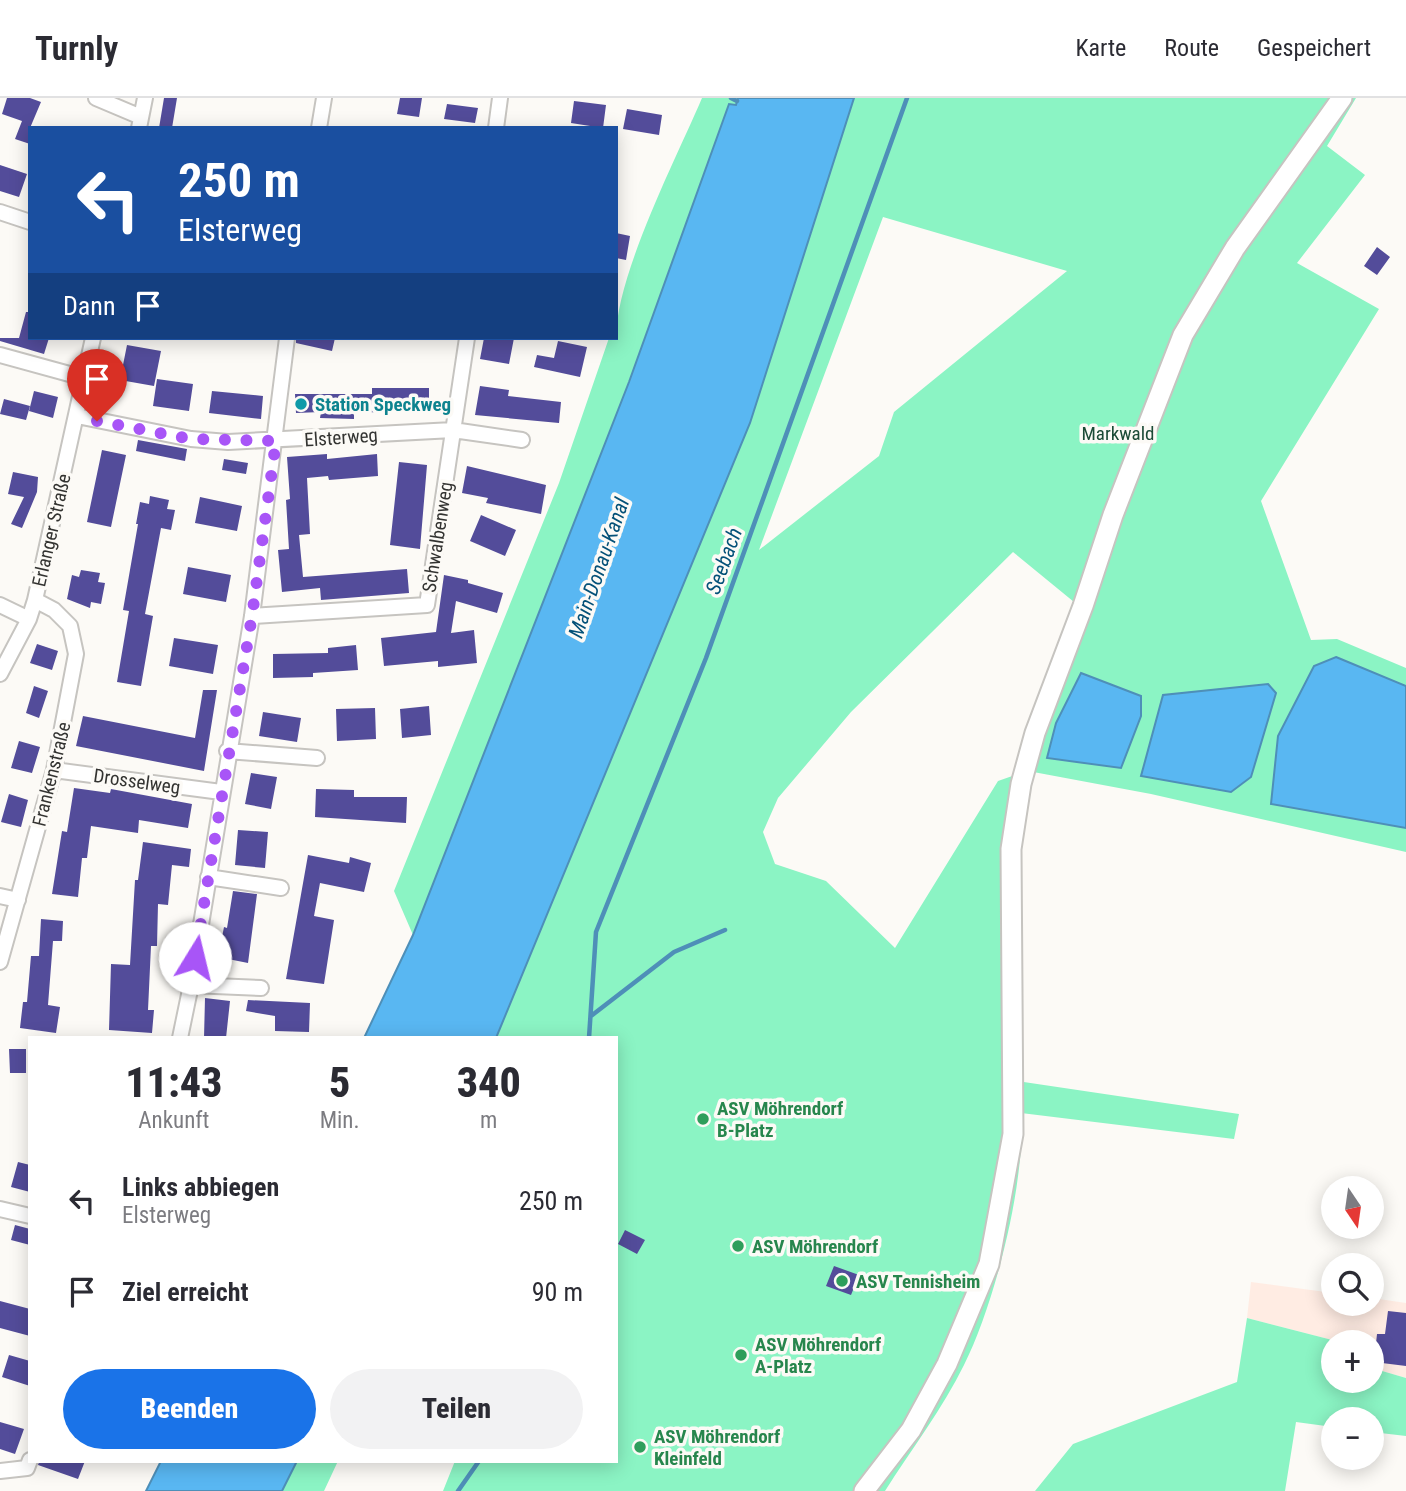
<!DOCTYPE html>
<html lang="de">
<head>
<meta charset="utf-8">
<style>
  body { margin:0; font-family:"Roboto Condensed",sans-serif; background:#f2f2f3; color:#2b2b33; height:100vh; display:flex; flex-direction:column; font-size:26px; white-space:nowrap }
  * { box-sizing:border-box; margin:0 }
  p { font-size:23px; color:#7c7c81 }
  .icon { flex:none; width:38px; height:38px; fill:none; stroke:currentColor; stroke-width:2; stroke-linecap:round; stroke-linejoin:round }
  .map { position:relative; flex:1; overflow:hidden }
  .drawer { position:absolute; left:28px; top:938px; width:590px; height:427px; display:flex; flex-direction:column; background:#fff; border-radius:0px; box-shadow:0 4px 18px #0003 }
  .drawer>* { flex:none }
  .guide { position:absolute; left:28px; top:28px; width:590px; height:214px; border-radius:0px; box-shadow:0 4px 18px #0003; background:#1a4fa0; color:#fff; overflow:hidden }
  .needle { width:46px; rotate:167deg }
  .buttons { position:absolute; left:1321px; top:1078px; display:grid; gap:14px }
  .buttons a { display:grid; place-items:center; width:63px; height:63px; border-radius:50%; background:#fff; box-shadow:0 4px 18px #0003; font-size:35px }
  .pin { position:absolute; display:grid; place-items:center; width:60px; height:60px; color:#fff; margin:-72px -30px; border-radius:50% 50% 50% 0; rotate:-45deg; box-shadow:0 0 7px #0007 }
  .pin .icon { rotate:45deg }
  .me { position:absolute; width:77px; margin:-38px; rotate:9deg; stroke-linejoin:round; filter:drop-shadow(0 0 5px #0008) }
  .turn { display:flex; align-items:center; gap:24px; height:147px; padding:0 35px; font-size:32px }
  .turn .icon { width:91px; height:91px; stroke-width:2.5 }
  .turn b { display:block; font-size:49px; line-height:60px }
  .then { display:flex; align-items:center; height:66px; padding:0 35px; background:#0003; gap:14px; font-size:26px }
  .eta { display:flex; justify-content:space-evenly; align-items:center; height:119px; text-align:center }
  .eta b { font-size:42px; font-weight:800; line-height:49px }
  .button { display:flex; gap:14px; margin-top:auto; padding:14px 35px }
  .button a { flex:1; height:80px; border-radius:42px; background:#1a73e8; color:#fff; font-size:28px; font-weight:800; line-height:80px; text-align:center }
  .button a+a { background:#f2f2f3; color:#2b2b33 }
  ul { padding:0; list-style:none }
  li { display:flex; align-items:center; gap:21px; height:91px; padding:0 35px }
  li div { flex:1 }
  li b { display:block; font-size:26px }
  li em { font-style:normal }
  header { display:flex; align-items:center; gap:42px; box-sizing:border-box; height:98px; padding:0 35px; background:#fff; border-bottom:2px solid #e1e1e2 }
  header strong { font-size:33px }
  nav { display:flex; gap:38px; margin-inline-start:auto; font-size:24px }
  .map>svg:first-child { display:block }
  .industrial { fill:#ffece3 }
  .green { fill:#8bf4c4; fill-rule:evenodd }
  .water { fill:#59b7f2; stroke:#4e8fb8; stroke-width:2 }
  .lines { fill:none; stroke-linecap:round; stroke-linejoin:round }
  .stream { stroke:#4e8fb8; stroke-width:4.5 }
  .building { fill:#534c9a }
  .street-casing { stroke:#c6c4c0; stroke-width:18 }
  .secondary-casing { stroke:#c6c4c0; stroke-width:23 }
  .street { stroke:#fff; stroke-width:14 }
  .secondary { stroke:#fff; stroke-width:19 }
  .route { stroke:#a855f7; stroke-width:12; stroke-dasharray:0 21.6 }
  .culture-dot { fill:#0f9aa8; stroke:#fcfaf6; stroke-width:2.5 }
  .leisure-dot { fill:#2e9e5b; stroke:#fcfaf6; stroke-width:2.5 }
  .labels { text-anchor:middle; stroke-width:7; stroke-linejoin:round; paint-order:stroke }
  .culture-label { font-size:19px; font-weight:bold; fill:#0d838f; stroke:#fcfaf6; text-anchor:start }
  .park-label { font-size:19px; fill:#1b4a36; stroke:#fcfaf6 }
  .street-label { font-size:19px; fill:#333331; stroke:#fcfaf6 }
  .leisure-label { font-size:19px; font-weight:bold; fill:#27864d; stroke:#fcfaf6; text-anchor:start }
  .water-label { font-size:21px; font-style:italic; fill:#045178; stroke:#fcfaf6 }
</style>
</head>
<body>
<header>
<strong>Turnly</strong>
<nav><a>Karte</a><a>Route</a><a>Gespeichert</a></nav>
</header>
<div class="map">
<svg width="1406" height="1393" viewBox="0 0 1406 1393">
  <rect width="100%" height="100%" fill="#fcfaf6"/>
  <path class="industrial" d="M1251,1184l82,11 1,11h38v-6l34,5v75l-34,-10v-26h-32l-93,-24z"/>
  <path class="green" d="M702,0h36l-2,7h-7l-100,277 -216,553 -19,-44 165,-408 50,-145h7c0,-63 60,-179 86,-240z
    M854,0h502l-29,48 38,29 -68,88 82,46 -118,192 50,139 26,-1 69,29v184l-255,-58 -123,-23 -11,102v208l222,33 -5,25 -213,-26c5,68 -26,190 -57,252 -21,43 -53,85 -79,126h-442l12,-30h161v-423h-120l254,-615zM883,119l184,54 -173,141 -15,44 -120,94zM1013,454l72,59 -58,160 -29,10 -103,167 -69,-67 -51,-17 -12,-32 15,-34 73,-86z
    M1247,1220l93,24h-6v39h38v-13l34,10v58l-34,-4v-13h-38l-1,8 -37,-5 -11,69h-250l38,-47 164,-62z
    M297,1363h41l-14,30h-42z"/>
  <path class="water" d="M738,0h116l-104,325 -254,615h-132l49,-103 216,-553 100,-278 7,1z
    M1336,559l70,29v142l-135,-24 7,-68 36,-70z
    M1081,575l60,23v20l-20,52 -74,-10 9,-35z
    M1268,586l8,9 -25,84 -20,15 -90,-16 22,-81z
    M161,1363h136l-15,30h-136z"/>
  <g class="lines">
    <path class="stream" d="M731,0l6,3
      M591,918l83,-64 51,-22
      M589,940l7,-106 110,-274 201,-560
      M458,1393l21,-30"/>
  </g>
  <path class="building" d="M7,0h23l11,4 -11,26v16l-15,-5 7,-18 -20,-7z
    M164,0h13l-5,30h-13z
    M400,0h22l-3,19 -22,-3z
    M574,3l32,4 -3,23 -32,-5z
    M447,6l31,4 -3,15 -31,-4z
    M627,11l35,6 -3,20 -36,-6z
    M0,67l27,9 -8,23 -19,-6z
    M616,135l14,3 -4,24 -10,-2z
    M1377,149l13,10 -13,18 -13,-9z
    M26,214h4v26h19l-5,16 -44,-13v-3h19z
    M296,240h39l-3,13 -36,-8z
    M484,240h30l-5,26 -29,-5z
    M558,243l29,6 -7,30 -46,-10 3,-12 17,3z
    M127,247l34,6 -7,35 -34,-6z
    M157,281l36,5 -4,27 -36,-5z
    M480,288l29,4 -1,6 53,6 -2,21 -84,-8z
    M372,290h57v25l-75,-1v7l-34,-1 1,-6 -25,1 -1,-19h77z
    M34,293l24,6 -5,21 -24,-7z
    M212,293l51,5 -2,23 -52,-6z
    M4,301l26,7 -4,14 -26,-6z
    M138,342l49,9 -2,12 -49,-10z
    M102,352l24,5 -15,72 -24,-5z
    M327,356v5l50,-5 1,22 -49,4 -1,-4 -21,2 3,56 -11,1 4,42 104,-8 2,24 -88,7 -1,-12 -38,4 -4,-42 11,-1 -3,-49 4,-1 -3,-42z
    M224,361l24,4 -2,11 -24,-4z
    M399,364l28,3 -7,84 -30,-4z
    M467,368l79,19 -5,29 -55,-11 2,-5 -26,-5z
    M13,374l25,5 -1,15 -15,36 -11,-4 13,-27 -16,-3z
    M150,398l19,4 -2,9 8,1 -4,20 -10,-2 -16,86 8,2 -12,70 -24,-4 12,-71 -6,-1 15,-86h-2l4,-22 9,2z
    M200,399l42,9 -5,25 -42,-8z
    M481,417l35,15 -11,26 -35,-15z
    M188,469l43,8 -5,27 -43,-8z
    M81,472l19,3 -2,9 7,1 -4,21 -10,-2 -1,6 -23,-9 5,-24 7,2z
    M444,477l24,5v3l35,10 -6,20 -41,-12 -5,32 23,-3 3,33 -39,4v-6l-54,5 -3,-28 55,-6z
    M174,540l44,7 -5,29 -44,-8z
    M37,546l21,7 -6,19 -22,-7z
    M356,547l2,25 -45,3v4l-40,1v-24l55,-1v-5z
    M34,588l14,5 -9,27 -13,-5z
    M203,592h14l-13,81 -128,-25 7,-30 112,22z
    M429,608l2,29 -29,3 -2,-29z
    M375,610l1,31 -39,2 -1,-32z
    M263,614l38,6 -4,24 -38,-6z
    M19,643l21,6 -8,26 -21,-5z
    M251,675l26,4 -6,32 -26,-5z
    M74,690l36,5 1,-4 81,15 -4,24 -49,-8 -1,13 -47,-7 -4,32h-5l-4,39 -26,-3 10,-63 5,1z
    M316,691l38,1v7h53l-1,26 -91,-6z
    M9,696l19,6 -7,27 -20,-5z
    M238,732l30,2 -3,36 -30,-3z
    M143,744l48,7 -2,18 -17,-2 -4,40 -10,-1 -1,42h-6l-3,64h6l-2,23 -43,-3 2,-66 19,1 5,-85h3z
    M308,757l41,8 1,-6 21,6 -7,29 -44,-9 -6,33 20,4 -10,64 -38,-5z
    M233,793l24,3 -9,69 -30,-6 6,-30 3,1z
    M41,821l22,2 -1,20h-9l-5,64 12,2 -4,26 -36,-5 3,-26h4l4,-46h8z
    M205,900l25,3 -4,37h-22z
    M248,902l62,3 -1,29 -34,-1v-15l-29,-5z
    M9,951h17v24h-16z
    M18,1064l12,3v27l-19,-5z
    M15,1127l15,4v16l-19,-5z
    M625,1132l20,10 -8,14 -19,-10z
    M834,1168l25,9 -8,20 -25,-9z
    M0,1203l30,8v27l-30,-8z
    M1388,1213l18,2v53l-32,-4 3,-28h8z
    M9,1257l21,6v25l-28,-9z
    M0,1324l24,7 -9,25 -15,-5z
    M39,1363h46l-7,18 -40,-14z"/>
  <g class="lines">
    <g class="street-casing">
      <path id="street" d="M96,0l45,19
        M139,30l6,-30
        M319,30l5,-30
        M496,30l4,-30
        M0,114l30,10
        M0,257l84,23
        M77,318l114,23 37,3 225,-12 69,10
        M0,507l29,14
        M252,518l175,-11 40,-267
        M0,576l29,-55 6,-19 58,-262
        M227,653l90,7
        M54,672l167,22
        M208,779l73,11
        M0,798l18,4
        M0,864l54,-192 22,-116 -6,-28 -16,-16 -19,-10
        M191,887l70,3
        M180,940l11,-53 61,-369 35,-278
        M0,1111l30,7
        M0,1373l27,-3 3,-8"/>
    </g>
    <g class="secondary-casing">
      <path id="secondary" d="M864,1393l47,-61 36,-66 42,-100 24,-130 -2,-285 10,-65 14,-51 48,-127 30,-91 70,-180 52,-87 107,-150"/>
    </g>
    <use href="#street" class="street"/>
    <use href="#secondary" class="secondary"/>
  </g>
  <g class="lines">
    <path class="route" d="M97,323l94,18 85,2 -24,175 -57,342"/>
  </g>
  <circle class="culture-dot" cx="301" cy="306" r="7"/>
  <g class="leisure-dot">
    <circle cx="703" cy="1021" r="7"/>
    <circle cx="738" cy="1148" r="7"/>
    <circle cx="842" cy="1183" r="7"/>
    <circle cx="741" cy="1257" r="7"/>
    <circle cx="640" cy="1349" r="7"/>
  </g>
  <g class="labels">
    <g class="culture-label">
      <text x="315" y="313">Station Speckweg</text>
    </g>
    <g class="park-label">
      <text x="1118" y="342">Markwald</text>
    </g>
    <g class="street-label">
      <text transform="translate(341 339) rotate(-4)" y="7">Elsterweg</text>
      <text transform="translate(51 432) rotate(-77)" y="7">Erlanger Straße</text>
      <text transform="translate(437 439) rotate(-81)" y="7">Schwalbenweg</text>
      <text transform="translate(51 676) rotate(-76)" y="7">Frankenstraße</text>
      <text transform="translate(137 683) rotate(8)" y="7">Drosselweg</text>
    </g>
    <g class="leisure-label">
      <text x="717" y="1017">ASV Möhrendorf<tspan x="717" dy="22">B-Platz</tspan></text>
      <text x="752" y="1155">ASV Möhrendorf</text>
      <text x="856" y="1190">ASV Tennisheim</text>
      <text x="755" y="1253">ASV Möhrendorf<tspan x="755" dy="22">A-Platz</tspan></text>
      <text x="654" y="1345">ASV Möhrendorf<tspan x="654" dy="22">Kleinfeld</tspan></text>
    </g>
    <g class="water-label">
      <text transform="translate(724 463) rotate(-70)" y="7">Seebach</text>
      <text transform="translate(599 470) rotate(-71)" y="7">Main-Donau-Kanal</text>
    </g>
  </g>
</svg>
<div class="buttons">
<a><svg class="needle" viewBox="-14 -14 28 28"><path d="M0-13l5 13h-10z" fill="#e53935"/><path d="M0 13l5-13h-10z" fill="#7c7c81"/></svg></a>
<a><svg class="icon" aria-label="search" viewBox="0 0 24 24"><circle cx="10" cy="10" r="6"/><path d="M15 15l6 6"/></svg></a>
<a>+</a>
<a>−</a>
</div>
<div class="pin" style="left:97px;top:323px;background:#d93025"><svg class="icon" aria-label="arrive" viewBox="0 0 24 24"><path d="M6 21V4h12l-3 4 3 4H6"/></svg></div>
<svg class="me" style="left:195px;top:860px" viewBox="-20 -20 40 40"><circle r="19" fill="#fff"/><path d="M0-13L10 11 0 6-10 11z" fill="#a855f7"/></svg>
<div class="guide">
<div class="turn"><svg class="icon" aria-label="left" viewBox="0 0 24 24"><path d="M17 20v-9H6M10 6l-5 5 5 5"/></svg><div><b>250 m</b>Elsterweg</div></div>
<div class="then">Dann<svg class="icon" aria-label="arrive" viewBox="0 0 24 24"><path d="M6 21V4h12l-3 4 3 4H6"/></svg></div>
</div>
<section class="drawer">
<div class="eta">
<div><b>11:43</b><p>Ankunft</p></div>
<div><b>5</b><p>Min.</p></div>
<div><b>340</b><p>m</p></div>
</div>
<ul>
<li><svg class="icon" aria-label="left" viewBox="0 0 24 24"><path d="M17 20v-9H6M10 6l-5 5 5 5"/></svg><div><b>Links abbiegen</b><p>Elsterweg</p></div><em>250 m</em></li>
<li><svg class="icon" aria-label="arrive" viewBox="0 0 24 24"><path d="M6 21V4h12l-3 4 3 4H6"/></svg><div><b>Ziel erreicht</b></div><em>90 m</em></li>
</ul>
<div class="button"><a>Beenden</a><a>Teilen</a></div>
</section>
</div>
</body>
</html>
